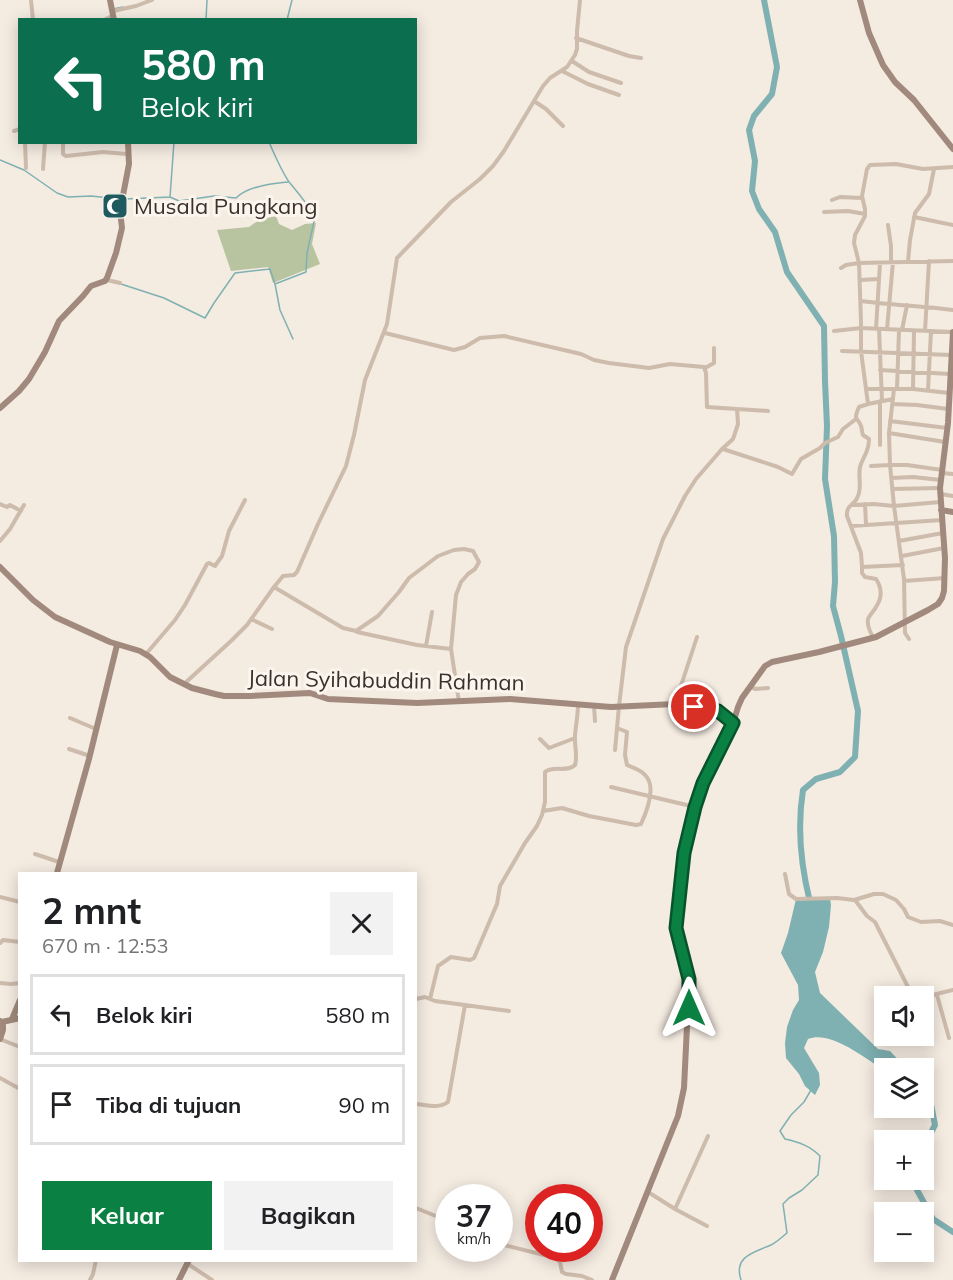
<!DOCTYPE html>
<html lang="id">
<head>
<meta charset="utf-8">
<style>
  body { margin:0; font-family:Mulish,sans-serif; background:#f2f2f2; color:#202124; height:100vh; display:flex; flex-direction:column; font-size:22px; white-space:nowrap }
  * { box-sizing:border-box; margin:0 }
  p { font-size:20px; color:#757577 }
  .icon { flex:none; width:33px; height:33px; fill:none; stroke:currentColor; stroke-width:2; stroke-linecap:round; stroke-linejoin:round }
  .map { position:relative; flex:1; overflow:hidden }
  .sheet { position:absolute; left:18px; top:872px; width:399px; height:390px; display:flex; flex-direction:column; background:#fff; border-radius:0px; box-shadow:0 3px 15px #0003 }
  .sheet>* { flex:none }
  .guide { position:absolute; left:18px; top:18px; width:399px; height:126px; border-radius:0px; box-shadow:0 3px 15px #0003; background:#0b6e4f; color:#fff; overflow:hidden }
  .fabs { position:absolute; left:874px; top:986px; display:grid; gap:12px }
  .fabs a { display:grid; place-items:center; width:60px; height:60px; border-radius:0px; background:#fff; box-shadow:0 3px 15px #0003; font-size:30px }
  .speed { position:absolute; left:435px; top:1184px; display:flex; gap:12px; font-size:30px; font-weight:700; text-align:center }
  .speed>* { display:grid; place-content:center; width:78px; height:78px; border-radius:50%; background:#fff; box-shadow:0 3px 15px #0003; line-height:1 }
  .speed small { font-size:15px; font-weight:400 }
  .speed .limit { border:9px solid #d22; background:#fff; color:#111 }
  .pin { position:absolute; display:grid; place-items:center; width:51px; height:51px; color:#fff; margin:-26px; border:3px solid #fff; border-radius:50%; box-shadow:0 2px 6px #0007 }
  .me { position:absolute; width:66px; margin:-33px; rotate:0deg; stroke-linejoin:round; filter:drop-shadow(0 0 4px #0008) }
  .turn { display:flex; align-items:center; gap:21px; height:126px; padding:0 24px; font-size:27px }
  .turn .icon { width:78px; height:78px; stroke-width:2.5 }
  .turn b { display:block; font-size:42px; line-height:51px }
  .round { display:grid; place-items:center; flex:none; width:63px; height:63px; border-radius:0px; background:#f2f2f2 }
  .head { display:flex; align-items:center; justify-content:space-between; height:102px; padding:0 24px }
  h1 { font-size:36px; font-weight:700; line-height:45px }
  .action { display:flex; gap:12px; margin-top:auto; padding:12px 24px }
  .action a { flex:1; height:69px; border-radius:0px; background:#0b8043; color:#fff; font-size:24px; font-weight:700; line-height:69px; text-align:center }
  .action a+a { background:#f2f2f2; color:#202124 }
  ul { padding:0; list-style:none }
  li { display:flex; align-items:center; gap:18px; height:81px; margin:0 12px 9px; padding:0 12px; border:3px solid #e0e0e0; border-radius:0px }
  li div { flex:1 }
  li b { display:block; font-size:22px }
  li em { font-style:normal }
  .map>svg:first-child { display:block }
  .green { fill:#b8c4a0 }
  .water { fill:#7fb0b2 }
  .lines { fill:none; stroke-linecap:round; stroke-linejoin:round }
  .stream { stroke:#7fb0b2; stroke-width:1.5 }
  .river { stroke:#7fb0b2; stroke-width:6 }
  .street { stroke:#cdbbac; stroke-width:4 }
  .secondary { stroke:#a18a7d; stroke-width:6 }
  .route-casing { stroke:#07532c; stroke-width:15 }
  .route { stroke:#0b8043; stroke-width:10 }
  .labels { text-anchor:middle; stroke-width:6; stroke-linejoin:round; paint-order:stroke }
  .poi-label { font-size:22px; fill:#3b302b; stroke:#fbf5ee; text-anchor:start }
  .street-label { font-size:22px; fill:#3b302b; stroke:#fbf5ee }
</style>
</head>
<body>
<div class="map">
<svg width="953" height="1280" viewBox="0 0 953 1280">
  <rect width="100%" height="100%" fill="#f4ebe1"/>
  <path class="green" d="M276,216l3,8 13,6 13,-6 11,-1 -4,21 8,20 -47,19 -5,-16 -37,4 -14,-41 32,-3 10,-7z"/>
  <path class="water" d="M830,898l1,7 -2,22 -6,25 -8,20 5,21 58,56 12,2 16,17h-21v3c-19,-12 -54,-41 -77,-32l-4,9 15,25 1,12 -5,10 -10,-9 -6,-12 -13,-16 -1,-15 2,-16 6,-17 6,-10 -1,-15 -17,-32 7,-20 8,-34z"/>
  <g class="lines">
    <path class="stream" d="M113,9l10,-2
      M206,20l1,-20
      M287,20l5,-20
      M269,142c6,14 12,28 20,40 10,12 18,21 26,35l-8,36 -1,19 -31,12 5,26 13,29
      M0,160l24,10 33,23 11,4 23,-1 29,3
      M170,197l9,4 35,-5 22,2c12,-12 35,-14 52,-16
      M125,199l45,-2 4,-55
      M121,284l43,14 41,20 9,-15 21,-30 35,-4 5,15
      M741,1280c-8,-24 14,-28 30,-35 6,-3 11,-8 16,-12l-4,-29 6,-6 13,-8 16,-15 2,-19c-10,-10 -21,-14 -35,-17l-5,-8 11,-16 13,-13 7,-12"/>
    <path class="river" d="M764,0l13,67 -5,27 -18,22 -5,14 6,31 -3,30 7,18 16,23 12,40 37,54 1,55 2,45 -2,53 9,57 1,46 -2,24 8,30 17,75 -3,46 -15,15 -24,7 -13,11c-6,37 -2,76 7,112
      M924,1098l7,6 4,21 -11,21
      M917,1179v11l16,29 20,13"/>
    <path class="street" d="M31,0l2,20
      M113,11l23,-5 16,-6
      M104,20l8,-4
      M576,38l53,18 12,2
      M572,61l17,11 32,11
      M562,71l26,13 31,11
      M534,101l12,8 17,17
      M14,131l6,-2
      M25,142l1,26
      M63,142v12l3,2 37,-4 24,2
      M43,169l2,-27
      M832,200l8,-3 22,1
      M824,212l24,-1 17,3
      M914,217l39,8
      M888,225l3,21v16
      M908,262l2,-22 5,-27 14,-19 5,-25
      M841,268l5,-3 13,-2 94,-2
      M107,280l13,3
      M860,280l19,-1
      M861,301c30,4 61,5 92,9
      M876,329l4,-66
      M879,329l3,72
      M887,329l6,-67
      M902,330l5,-25
      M834,331l27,-3 92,4
      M925,331l4,-70
      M385,333l69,17 11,-3 15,-9 24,-2 77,18 13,6 15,3 40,5 21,-4 34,3 2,6 1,34 30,2 1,15 -5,15 -11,10 -26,30 -11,17 -22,43 -37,108 -7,59 -4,44
      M842,351l109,4
      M705,368l9,-5v-15
      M880,370l70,4
      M866,389h47l36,4
      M897,389l2,-59
      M913,389l1,-58
      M928,390l3,-59
      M893,399l-25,5 -7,-53v-29l-2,-59 -5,-20 1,-8 10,-19v-7l-3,-13 5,-27 3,-4 26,-1 27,5 30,-2
      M868,404l-9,3c-6,14 -2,9 2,19 1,3 1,6 2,9l6,4c0,14 -6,17 -9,28 -2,10 2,20 -2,29 -3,10 -12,8 -11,20l14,37 1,14 41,-2
      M892,404l25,1 31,4
      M737,409l31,2
      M890,421l57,7
      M889,433l56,9
      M880,445v-44
      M723,449l55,18 14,7 9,-15 19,-11 5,-5 13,-6 5,-8 13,-10
      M871,466l19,-1 -1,-32 5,-44
      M942,473l11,1
      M891,478l22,-1 28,3
      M892,489l48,-1
      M941,494l12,2
      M940,502l-46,4 -4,-41h17l35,5
      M0,504l7,3 3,-2 11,6
      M865,504l1,20
      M853,505l21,-1 20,2 10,73 1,54 4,6
      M851,526l91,-6
      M0,541l10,-12 14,-24
      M899,541l44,-8
      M902,556l42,-8
      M862,567v6l3,4 11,2c6,9 6,19 0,28 -2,4 -6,7 -8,12 -1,6 2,13 5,18
      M904,581l41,-3
      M274,587l9,-11 11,-1 3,-3 21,-48 28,-58 8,-31 11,-55 22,-56 10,-66 54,-56 29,-23 13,-13 11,-15 39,-65 7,-8 17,-11 8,-12 2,-6v-18l3,-31
      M251,619l21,10
      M357,632l60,13 34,4
      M426,646l6,-34
      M146,654l29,-34 10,-15 22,-41 2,-1 6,3 7,-10 7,-25 16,-31
      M184,684l47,-43 16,-16 27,-38 69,41 13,3 22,-15 21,-24 10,-14 29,-22 16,-6 10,-1 9,2 6,11 -4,7 -7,5 -7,8 -5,13 -5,54 8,53
      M750,687l6,2 12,-1
      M675,704l22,-67
      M594,706l1,15
      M70,718l26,11
      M540,739l9,9 26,-10
      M69,749l21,7
      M611,787l84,20
      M543,811l19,-3 27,8 47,9 5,-1c6,-13 16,-39 3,-50 -5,-5 -11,-6 -17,-9l-2,-10 2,-23 -10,-4
      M35,854l24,8
      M785,874l4,20 7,5 41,-1 17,2 20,-6h9l13,6 8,9 4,8 13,5 19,-1 13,4
      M0,897l20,5
      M855,900l12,16 8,6 33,65 11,9
      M0,943l3,-3 17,2
      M0,983l11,1 9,-1
      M937,995l12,43
      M924,997l29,-7
      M416,999l9,-2 10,4 74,10
      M430,999l8,-33 13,-9 19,3 4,-2 23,-54 3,-18 25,-43 12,-17 5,-11 3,-13v-30c8,-7 22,1 30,-7 3,-10 -1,-20 0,-30 1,-11 3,-20 3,-31
      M0,1039l20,8
      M0,1078l20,11
      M416,1104c10,1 23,5 32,-2l17,-97
      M648,1192l27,17 32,17
      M416,1208l32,13
      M675,1209l33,-73
      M500,1244l56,14 4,4 2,10 4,2 16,2 10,4
      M188,1264l24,16
      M90,1280l3,-6 3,-14"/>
    <path class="secondary" d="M110,0l4,20
      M860,0l9,33 14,32 12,17 19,18 39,49
      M0,408l19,-17 10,-12 16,-27 14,-31 24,-25 8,-10 14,-5 2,-3 9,-25 6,-25 -2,-17 9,-47 -1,-22
      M941,510l12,2
      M0,567l33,33 22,17 55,25 30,9 10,6 20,20 22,11 23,6 9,2h26l60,-3 18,6 89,4 93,-4 101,8 64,-3 43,7 15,12
      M57,873l32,-114 28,-114
      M12,1019l8,-19
      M0,1021l3,2v7l-3,9
      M2,1022l18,-4
      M179,1280l10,-20
      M612,1280l66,-164 6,-28 5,-103c-1,-21 -13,-41 -12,-63l7,-69 13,-53 11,-28 24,-45 6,-20 4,-9 23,-32 7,-4 47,-10 57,-15 52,-27 10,-6 4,-6 2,-7 1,-33 -5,-70 8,-65 5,-91"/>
  </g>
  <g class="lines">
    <g class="route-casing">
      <path id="route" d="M689,1008v-29l-13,-51 8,-75 11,-46 8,-24 30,-60 -15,-12 -24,-4"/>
    </g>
    <use href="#route" class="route"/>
  </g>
  <defs>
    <g id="mosque-square" transform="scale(1.35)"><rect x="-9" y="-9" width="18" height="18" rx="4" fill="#1f5a5e" stroke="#fbf5ee"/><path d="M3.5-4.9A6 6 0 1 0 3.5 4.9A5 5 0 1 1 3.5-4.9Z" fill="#fff"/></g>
  </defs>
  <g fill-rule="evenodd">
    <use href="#mosque-square" x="115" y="206"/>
  </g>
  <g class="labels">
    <g class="poi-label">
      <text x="134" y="214">Musala Pungkang</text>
    </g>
    <g class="street-label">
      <text transform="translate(386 680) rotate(1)" y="8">Jalan Syihabuddin Rahman</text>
    </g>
  </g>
</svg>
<div class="fabs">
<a><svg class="icon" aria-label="sound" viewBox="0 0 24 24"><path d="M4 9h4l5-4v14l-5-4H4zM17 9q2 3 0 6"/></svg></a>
<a><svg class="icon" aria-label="layers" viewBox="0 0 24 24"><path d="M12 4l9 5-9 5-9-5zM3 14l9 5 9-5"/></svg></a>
<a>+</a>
<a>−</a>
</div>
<div class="speed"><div>37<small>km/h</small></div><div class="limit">40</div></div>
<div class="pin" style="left:694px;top:707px;background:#d93025"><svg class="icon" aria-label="arrive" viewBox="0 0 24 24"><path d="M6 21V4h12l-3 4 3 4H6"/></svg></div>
<svg class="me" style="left:689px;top:1008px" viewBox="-20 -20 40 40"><path d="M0-17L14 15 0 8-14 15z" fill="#0b8043" stroke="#fff" stroke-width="4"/></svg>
<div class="guide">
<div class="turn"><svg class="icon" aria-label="left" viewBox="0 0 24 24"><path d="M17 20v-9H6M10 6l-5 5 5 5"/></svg><div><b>580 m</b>Belok kiri</div></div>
</div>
<section class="sheet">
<div class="head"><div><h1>2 mnt</h1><p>670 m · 12:53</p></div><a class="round"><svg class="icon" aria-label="close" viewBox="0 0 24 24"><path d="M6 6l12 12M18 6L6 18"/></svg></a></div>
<ul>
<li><svg class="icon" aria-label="left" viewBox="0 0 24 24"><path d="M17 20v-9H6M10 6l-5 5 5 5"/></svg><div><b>Belok kiri</b></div><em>580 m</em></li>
<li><svg class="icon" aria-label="arrive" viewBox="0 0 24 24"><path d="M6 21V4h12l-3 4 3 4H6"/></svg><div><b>Tiba di tujuan</b></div><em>90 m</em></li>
</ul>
<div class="action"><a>Keluar</a><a>Bagikan</a></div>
</section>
</div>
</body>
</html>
